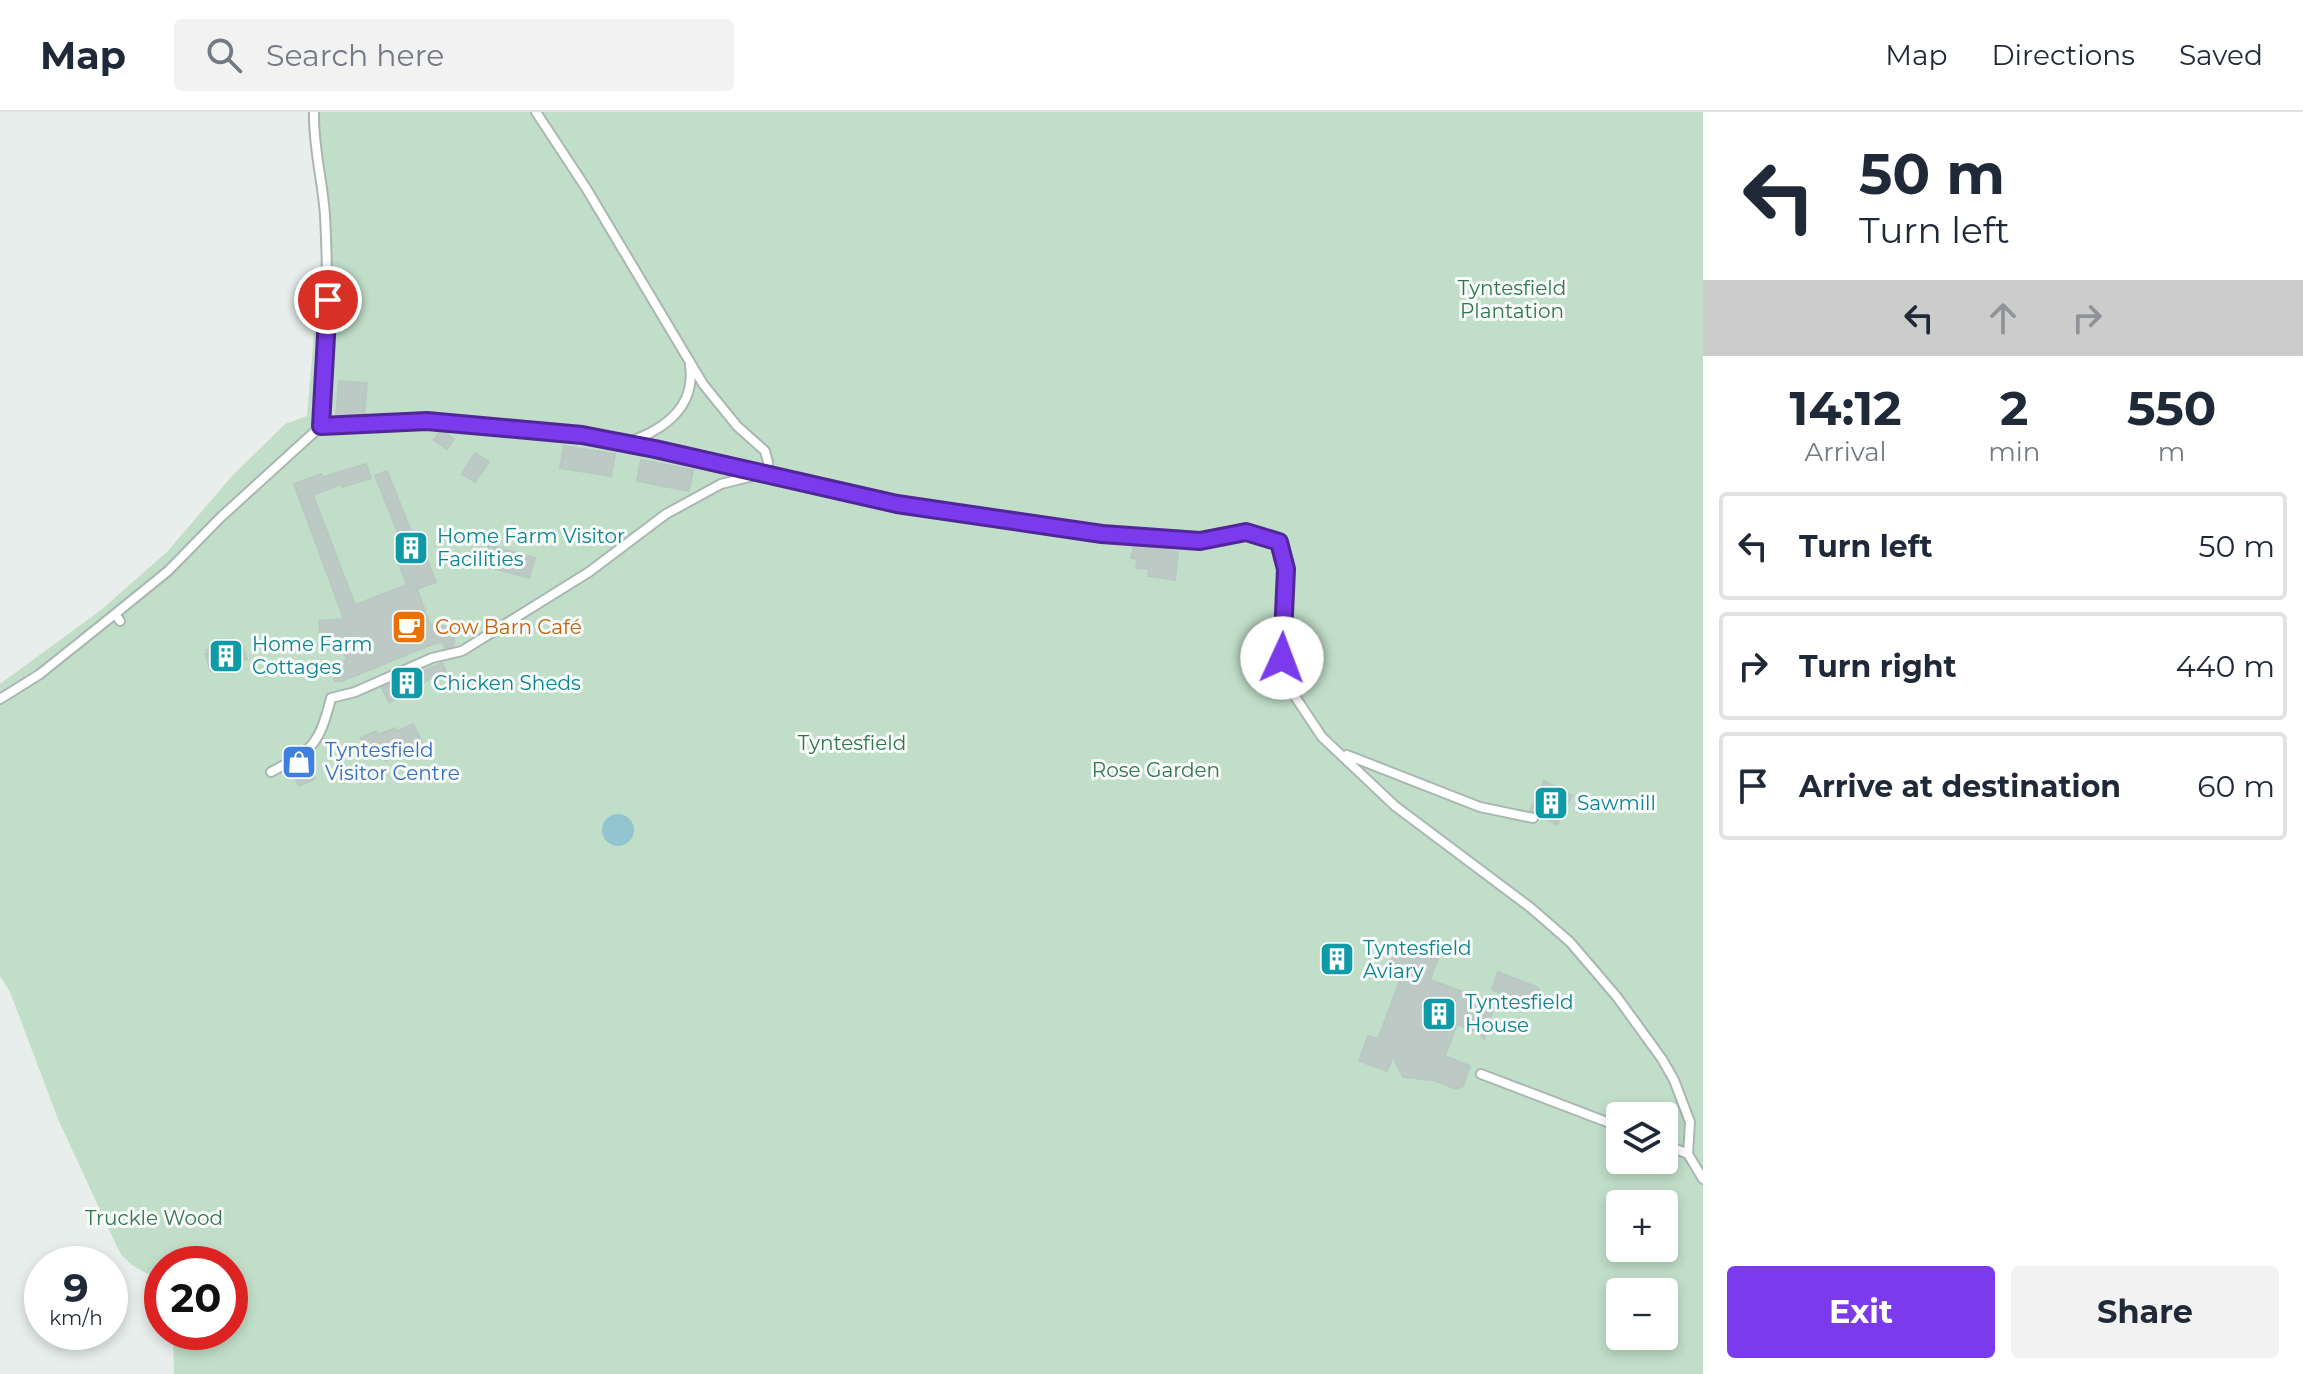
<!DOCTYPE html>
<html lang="en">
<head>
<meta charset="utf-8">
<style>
  body { margin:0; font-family:Montserrat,sans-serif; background:#f2f2f3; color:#1f2937; height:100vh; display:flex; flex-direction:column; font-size:30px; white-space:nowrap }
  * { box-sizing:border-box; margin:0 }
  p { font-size:26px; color:#747a83 }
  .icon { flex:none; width:44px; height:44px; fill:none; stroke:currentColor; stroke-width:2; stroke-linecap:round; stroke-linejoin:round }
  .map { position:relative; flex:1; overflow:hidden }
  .panel { display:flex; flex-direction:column; background:#fff; width:600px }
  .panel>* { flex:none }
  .guide { background:#fff; color:#1f2937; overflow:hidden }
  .controls { position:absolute; left:1606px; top:990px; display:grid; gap:16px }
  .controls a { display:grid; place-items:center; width:72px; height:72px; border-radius:8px; background:#fff; box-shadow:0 4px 12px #0003; font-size:40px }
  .speed { position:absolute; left:24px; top:1134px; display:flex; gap:16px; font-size:40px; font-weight:700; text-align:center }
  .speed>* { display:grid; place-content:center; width:104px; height:104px; border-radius:50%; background:#fff; box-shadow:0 4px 12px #0003; line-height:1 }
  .speed small { font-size:20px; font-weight:400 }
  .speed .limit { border:12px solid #d22; background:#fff; color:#111 }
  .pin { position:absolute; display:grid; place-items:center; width:68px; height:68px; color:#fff; margin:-34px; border:4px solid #fff; border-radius:50%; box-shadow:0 2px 8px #0007 }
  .me { position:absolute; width:88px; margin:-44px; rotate:2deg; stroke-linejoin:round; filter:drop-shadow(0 0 6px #0008) }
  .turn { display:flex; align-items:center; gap:28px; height:168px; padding:0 24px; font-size:36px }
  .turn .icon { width:104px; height:104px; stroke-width:2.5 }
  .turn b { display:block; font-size:56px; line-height:68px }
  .lanes { display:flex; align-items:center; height:76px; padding:0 24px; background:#0003; justify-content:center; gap:40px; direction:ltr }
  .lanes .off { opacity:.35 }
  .eta { display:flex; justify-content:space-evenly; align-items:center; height:136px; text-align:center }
  .eta b { font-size:48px; font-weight:700; line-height:56px }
  .primary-button { display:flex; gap:16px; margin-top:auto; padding:16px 24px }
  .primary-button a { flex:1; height:92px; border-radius:8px; background:#7c3aed; color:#fff; font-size:32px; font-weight:700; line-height:92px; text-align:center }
  .primary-button a+a { background:#f2f2f3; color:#1f2937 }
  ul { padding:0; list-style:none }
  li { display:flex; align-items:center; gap:24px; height:108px; margin:0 16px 12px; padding:0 8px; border:4px solid #e0e1e3; border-radius:8px }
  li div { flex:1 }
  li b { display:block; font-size:30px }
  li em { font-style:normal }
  header { display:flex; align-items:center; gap:48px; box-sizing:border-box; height:112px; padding:0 40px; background:#fff; border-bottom:2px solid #e0e1e3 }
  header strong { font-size:38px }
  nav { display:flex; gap:44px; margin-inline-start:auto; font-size:28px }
  .search { width:560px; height:72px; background:#f2f2f3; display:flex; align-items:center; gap:20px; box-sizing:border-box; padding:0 28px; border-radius:8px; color:#747a83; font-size:30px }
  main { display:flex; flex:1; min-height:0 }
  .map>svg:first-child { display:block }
  .green { fill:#c1dec9; fill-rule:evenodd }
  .water { fill:#92c5d0 }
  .building { fill:#bcc9c4; stroke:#b9c8c2; stroke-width:2 }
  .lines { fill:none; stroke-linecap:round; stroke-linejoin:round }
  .service-casing { stroke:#a9b6b2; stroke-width:12 }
  .service { stroke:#fff; stroke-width:8 }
  .route-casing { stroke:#51269a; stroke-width:20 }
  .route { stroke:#7c3aed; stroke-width:14 }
  .labels { text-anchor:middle; stroke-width:6; stroke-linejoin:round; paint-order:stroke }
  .park-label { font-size:20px; fill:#32754d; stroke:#f7fbf9 }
  .culture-label { font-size:20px; fill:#0d838f; stroke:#f7fbf9; text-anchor:start }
  .food-label { font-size:20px; fill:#c56008; stroke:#f7fbf9; text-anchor:start }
  .shop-label { font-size:20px; fill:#366cbe; stroke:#f7fbf9; text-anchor:start }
</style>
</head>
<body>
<header>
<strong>Map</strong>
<div class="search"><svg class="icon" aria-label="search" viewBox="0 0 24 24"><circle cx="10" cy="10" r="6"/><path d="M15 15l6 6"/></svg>Search here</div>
<nav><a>Map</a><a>Directions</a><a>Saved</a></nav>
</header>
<main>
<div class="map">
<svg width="1703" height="1262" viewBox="0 0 1703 1262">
  <rect width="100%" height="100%" fill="#e7eeeb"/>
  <path class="green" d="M309,0h1394v1262h-1529l-1,-42h57v-68h-68v15c-17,-6 -30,-11 -42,-26l-62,-134 -48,-127 -10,-16v-292l101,-74 66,-58 65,-76 53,-52 22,-8 12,-141 5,-29 -15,-114zM1620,1004h44v44h-44zM1620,1092h44v44h-44zM1620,1180h44v44h-44z"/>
  <path class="water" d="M602 718a16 16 0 1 1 32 0a16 16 0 1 1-32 0Z"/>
  <path class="building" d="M339,269l28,2 -3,34 -28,-1z
    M441,318l13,9 -7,10 -13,-9z
    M564,334l51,8 -4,22 -51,-8z
    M475,341l14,9 -14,20 -13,-8z
    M641,348l52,10 -4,21 -52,-10z
    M366,352l5,14 -29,9 -1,-3 -28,11 42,110 52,-20 -9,-23 10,-4 -33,-83 12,-4 33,83 4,-2 12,30 -19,7 13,35 26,4 -3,18 -8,2 -2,-6 -10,2 -91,37h-7l-4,-14 16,-7 -9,-21 -17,1 -2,-19 25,-2 -50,-135 27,-10 2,3z
    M489,433l46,13 -6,20 -46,-13z
    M1134,433l44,7 -3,28 -27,-4 1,-7 -13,-1 1,-9 -6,-1z
    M234,528l2,6 6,-2 5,15 -36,12 -6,-17 3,-1 -2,-3z
    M442,551l4,8 -30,15 2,4 -29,12 -7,-14z
    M413,612l10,20 -11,5 2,4 -11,5 -2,-4 -16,7 -6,-12 -11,5 -7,-16 15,-7 2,4 17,-7 2,3z
    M308,646l7,21 -16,7 -8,-17z
    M1544,669l28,15 -15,29 -27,-15z
    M1403,828l37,13 -10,27 65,23 -11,36 -6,-7 -21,-8 -12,32 25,10 -7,20 -7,3 -23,-9 -30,-3 -10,-21 -6,15 -28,-10 9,-25 10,3 25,-67 -14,-5 7,-18 3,1z
    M1498,860l39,15 4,6 -4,9 -6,2 -39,-14z"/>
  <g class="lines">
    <g class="service-casing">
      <path id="service" d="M314,0c-1,35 9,70 11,104 4,71 2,139 -4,210
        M536,0l50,76 117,196 34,42 28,25 3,11 -2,11
        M628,330c36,-12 68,-35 62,-77
        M120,509l-5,-7 53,-43 53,-54 100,-91 106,-5 155,14 45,8 270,61 205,30 98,7 46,-9 33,10 7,27 -4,89 6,28 34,51 73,69 136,102 39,34 47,55 45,62 12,21 16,42 -2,32 15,25
        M0,587l40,-25 75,-60
        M1347,643l133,52 53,11
        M271,660c42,-22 48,-27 60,-74l24,-6 77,-34 30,-7 127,-79 77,-58 55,-30 40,-10
        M1481,962l139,53
        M1664,1032l24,10"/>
    </g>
    <use href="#service" class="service"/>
  </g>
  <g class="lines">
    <g class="route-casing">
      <path id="route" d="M328,188l-7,126 106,-5 155,14 73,14 242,55 205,30 98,7 46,-9 33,10 7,27 -4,89"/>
    </g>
    <use href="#route" class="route"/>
  </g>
  <defs>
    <g id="building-square" transform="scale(1.8)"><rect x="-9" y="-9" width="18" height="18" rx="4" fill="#0f9aa8" stroke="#f7fbf9"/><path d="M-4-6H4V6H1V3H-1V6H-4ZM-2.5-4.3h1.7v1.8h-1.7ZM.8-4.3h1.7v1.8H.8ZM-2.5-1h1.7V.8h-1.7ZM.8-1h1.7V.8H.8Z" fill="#fff"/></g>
    <g id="cafe-square" transform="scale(1.8)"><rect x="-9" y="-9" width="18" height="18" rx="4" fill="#e8710a" stroke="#f7fbf9"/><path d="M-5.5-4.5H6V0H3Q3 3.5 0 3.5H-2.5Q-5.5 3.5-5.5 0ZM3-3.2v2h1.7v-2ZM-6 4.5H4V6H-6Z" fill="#fff"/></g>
    <g id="shop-square" transform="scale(1.8)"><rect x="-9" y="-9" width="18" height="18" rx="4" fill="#3f7fe0" stroke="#f7fbf9"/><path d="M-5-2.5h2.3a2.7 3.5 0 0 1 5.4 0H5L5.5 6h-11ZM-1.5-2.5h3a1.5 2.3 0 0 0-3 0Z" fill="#fff"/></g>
  </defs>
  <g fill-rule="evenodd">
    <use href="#building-square" x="411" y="436"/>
    <use href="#cafe-square" x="409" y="515"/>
    <use href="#building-square" x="226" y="544"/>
    <use href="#building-square" x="407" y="571"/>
    <use href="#shop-square" x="299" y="650"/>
    <use href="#building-square" x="1551" y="691"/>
    <use href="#building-square" x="1337" y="847"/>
    <use href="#building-square" x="1439" y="902"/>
  </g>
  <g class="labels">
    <g class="park-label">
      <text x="1512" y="183">Tyntesfield<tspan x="1512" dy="23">Plantation</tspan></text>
      <text x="852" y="638">Tyntesfield</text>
      <text x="1156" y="665">Rose Garden</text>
      <text x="154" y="1113">Truckle Wood</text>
    </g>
    <g class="culture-label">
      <text x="437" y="431">Home Farm Visitor<tspan x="437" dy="23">Facilities</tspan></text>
      <text x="252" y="539">Home Farm<tspan x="252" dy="23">Cottages</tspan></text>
      <text x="433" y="578">Chicken Sheds</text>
      <text x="1577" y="698">Sawmill</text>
      <text x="1363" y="843">Tyntesfield<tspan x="1363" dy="23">Aviary</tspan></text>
      <text x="1465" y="897">Tyntesfield<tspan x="1465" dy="23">House</tspan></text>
    </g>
    <g class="food-label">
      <text x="435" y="522">Cow Barn Café</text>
    </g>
    <g class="shop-label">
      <text x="325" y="645">Tyntesfield<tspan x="325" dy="23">Visitor Centre</tspan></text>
    </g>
  </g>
</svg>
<div class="controls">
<a><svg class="icon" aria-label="layers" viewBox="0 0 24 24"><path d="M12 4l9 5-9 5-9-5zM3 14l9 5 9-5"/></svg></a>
<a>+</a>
<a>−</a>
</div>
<div class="speed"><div>9<small>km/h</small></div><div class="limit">20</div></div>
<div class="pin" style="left:328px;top:188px;background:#d93025"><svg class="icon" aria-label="arrive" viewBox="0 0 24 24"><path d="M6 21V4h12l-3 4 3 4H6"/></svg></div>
<svg class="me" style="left:1282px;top:546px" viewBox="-20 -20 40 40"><circle r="19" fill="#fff"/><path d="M0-13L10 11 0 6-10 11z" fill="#7c3aed"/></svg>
</div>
<section class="panel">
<div class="guide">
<div class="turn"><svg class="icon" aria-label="left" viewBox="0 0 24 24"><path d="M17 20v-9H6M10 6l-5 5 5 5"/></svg><div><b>50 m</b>Turn left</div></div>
<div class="lanes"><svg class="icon" aria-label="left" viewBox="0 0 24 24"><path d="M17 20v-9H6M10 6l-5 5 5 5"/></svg><svg class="icon off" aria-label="ahead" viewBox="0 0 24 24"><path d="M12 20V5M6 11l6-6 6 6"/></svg><svg class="icon off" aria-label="right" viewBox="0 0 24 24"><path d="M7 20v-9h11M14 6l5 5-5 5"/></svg></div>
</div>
<div class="eta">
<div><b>14:12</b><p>Arrival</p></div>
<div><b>2</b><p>min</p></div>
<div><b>550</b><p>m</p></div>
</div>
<ul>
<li><svg class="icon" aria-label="left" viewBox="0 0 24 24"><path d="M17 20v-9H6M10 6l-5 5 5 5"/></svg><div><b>Turn left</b></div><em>50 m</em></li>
<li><svg class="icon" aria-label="right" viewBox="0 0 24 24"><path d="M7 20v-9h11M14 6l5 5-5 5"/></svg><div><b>Turn right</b></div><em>440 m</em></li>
<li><svg class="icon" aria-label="arrive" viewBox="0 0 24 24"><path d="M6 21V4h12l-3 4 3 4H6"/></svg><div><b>Arrive at destination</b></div><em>60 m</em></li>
</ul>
<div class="primary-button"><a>Exit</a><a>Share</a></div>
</section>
</main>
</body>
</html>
